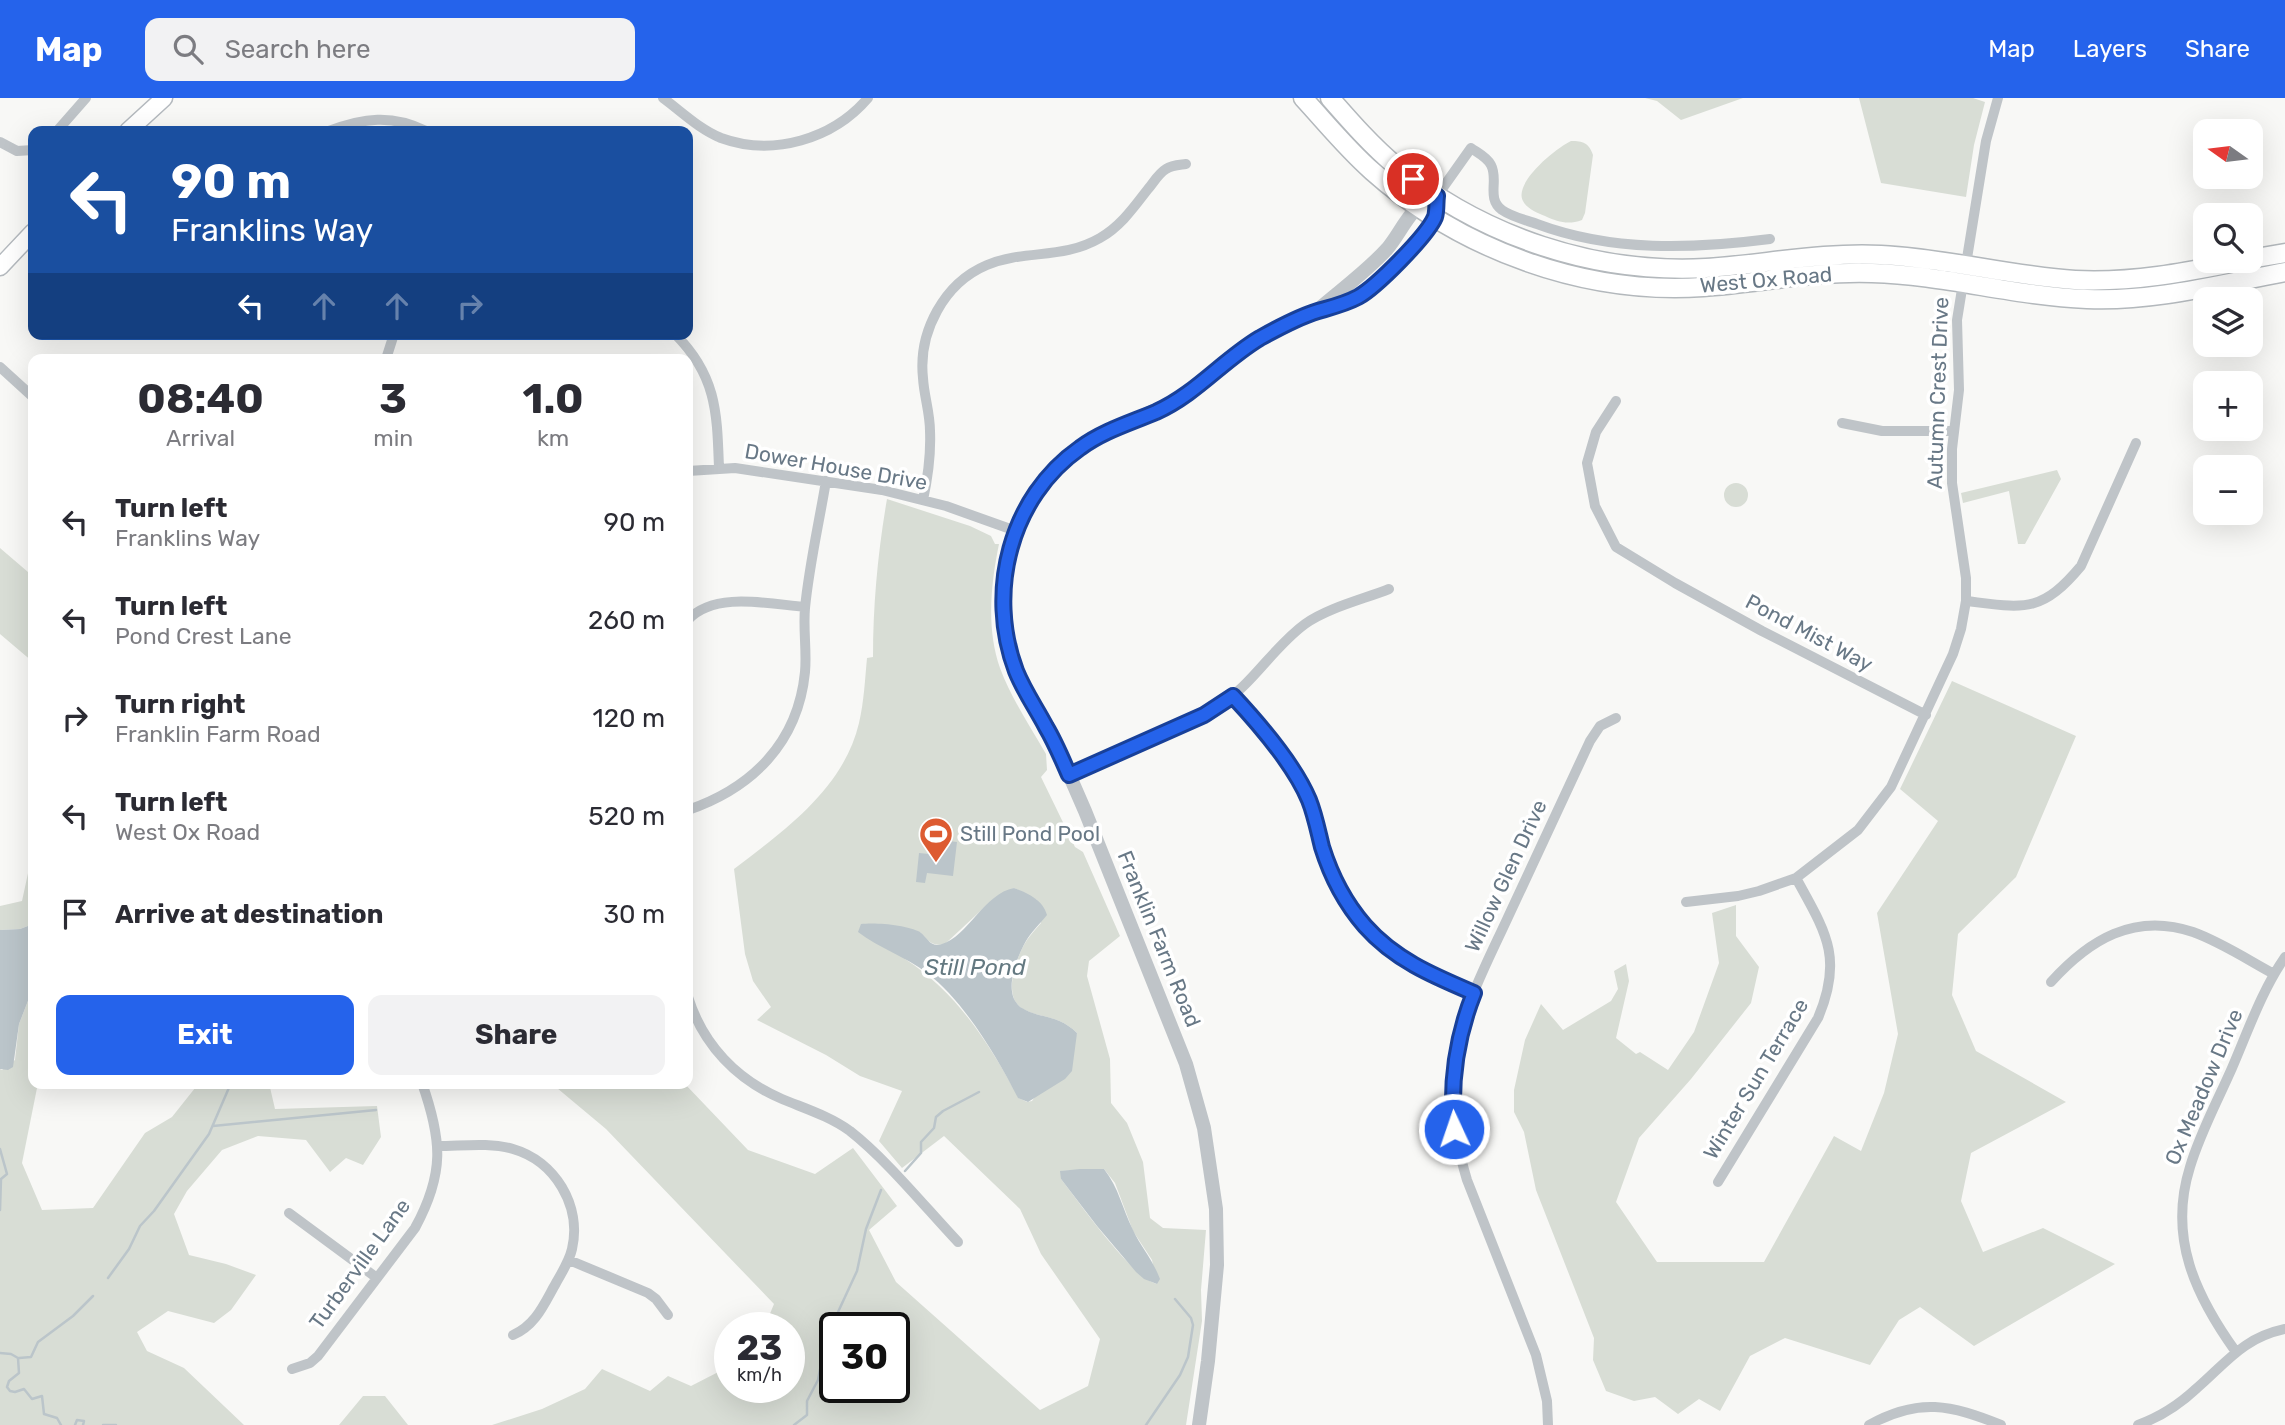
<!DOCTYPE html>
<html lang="en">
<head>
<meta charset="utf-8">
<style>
  body { margin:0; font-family:Rubik,sans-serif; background:#f2f2f3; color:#2b2b33; height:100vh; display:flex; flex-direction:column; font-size:26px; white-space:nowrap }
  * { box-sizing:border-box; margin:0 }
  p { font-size:23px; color:#7c7c81 }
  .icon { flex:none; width:38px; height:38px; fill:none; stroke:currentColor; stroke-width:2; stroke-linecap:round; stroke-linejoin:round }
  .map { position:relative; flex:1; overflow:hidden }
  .side { position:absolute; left:28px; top:256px; width:665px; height:735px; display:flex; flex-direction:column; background:#fff; border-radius:14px; box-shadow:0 7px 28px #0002 }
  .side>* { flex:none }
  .hud { position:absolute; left:28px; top:28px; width:665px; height:214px; border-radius:14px; box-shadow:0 7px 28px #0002; background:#1a4fa0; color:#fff; overflow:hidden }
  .needle { width:46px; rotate:284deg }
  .buttons { position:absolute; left:2193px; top:21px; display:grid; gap:14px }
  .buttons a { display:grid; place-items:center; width:70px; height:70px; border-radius:14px; background:#fff; box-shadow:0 7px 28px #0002; font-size:35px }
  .speed { position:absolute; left:714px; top:1214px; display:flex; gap:14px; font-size:35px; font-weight:700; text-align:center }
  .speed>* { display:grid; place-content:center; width:91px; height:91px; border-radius:50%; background:#fff; box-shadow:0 7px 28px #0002; line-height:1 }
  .speed small { font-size:18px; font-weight:400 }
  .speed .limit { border:4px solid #111; border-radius:10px; background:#fff; color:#111 }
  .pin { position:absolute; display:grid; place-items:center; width:60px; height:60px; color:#fff; margin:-30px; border:4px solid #fff; border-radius:50%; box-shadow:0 2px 7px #0007 }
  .me { position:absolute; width:77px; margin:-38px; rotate:357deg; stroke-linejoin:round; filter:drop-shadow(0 0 5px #0008) }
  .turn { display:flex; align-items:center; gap:24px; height:147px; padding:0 28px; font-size:32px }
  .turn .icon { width:91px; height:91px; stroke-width:2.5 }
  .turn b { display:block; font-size:49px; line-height:60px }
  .lanes { display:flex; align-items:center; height:66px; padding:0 28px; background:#0003; justify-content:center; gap:35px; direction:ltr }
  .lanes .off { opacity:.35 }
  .eta { display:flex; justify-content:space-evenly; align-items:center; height:119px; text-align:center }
  .eta b { font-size:42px; font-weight:700; line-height:49px }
  .action { display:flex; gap:14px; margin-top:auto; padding:14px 28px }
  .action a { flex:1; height:80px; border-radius:14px; background:#2563eb; color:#fff; font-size:28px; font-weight:700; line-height:80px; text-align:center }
  .action a+a { background:#f2f2f3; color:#2b2b33 }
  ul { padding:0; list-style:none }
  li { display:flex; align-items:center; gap:21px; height:98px; padding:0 28px }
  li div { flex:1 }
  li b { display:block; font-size:26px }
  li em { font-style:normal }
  header { display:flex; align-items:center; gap:42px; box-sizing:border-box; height:98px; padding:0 35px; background:#2563eb; color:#fff }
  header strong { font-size:33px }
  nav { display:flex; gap:38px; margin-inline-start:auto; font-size:24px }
  .search { width:490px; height:63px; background:#f2f2f3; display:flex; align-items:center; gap:18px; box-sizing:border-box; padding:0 24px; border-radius:14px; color:#7c7c81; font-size:26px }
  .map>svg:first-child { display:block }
  .green { fill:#d8ddd5; fill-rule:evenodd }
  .water { fill:#bbc5ca }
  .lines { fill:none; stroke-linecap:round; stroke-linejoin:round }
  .stream { stroke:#bbc5ca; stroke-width:2.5 }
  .secondary-casing { stroke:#b4b9be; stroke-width:19 }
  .primary-casing { stroke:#b3b8bc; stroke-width:21 }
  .minor { stroke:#bfc4c8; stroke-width:10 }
  .tertiary { stroke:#bfc4c8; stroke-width:14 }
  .secondary { stroke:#fff; stroke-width:16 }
  .primary { stroke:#fff; stroke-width:18 }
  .route-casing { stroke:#184099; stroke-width:18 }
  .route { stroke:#2563eb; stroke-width:12 }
  .labels { text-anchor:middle; stroke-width:7; stroke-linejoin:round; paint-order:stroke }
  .street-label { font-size:21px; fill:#687886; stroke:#fff }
  .poi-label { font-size:21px; fill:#687886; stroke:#fff; text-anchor:start }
  .water-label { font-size:23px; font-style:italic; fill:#647981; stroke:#fff }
</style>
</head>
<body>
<header>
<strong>Map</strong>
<div class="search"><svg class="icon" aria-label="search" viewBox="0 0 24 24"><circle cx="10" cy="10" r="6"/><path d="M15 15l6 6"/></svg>Search here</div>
<nav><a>Map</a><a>Layers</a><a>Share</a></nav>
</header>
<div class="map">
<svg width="2285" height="1327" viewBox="0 0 2285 1327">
  <rect width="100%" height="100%" fill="#f8f8f6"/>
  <path class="green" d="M1645,0h98l-62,22 -24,-19z
    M1859,0h114l12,4 -11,43 -8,52 -85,-14z
    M1571,43c12,0 18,2 22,14l-8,58 -3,7c-14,5 -24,2 -37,-4 -7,-3 -18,-7 -22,-15 -10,-18 33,-53 48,-60z
    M2057,372l4,9 -36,65h-7l-9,-53 -46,12 -2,-10z
    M1724 397a12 12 0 1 1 24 0a12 12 0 1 1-24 0Z
    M887,401l83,27 21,10 4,8h4c-8,39 -13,85 1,124 11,30 30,58 46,86l1,16 -6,7 34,70 8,5 37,84 -31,25 -2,15 23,83 1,44 16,20 16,39 7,56 13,10 43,2 -5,60 1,31 -16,104h-694l50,-16 43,-20 17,-20 48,22 18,-15 23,10 39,-20v22h59v-60h-25l10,-24 -168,-175 -55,-46h133l64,67 67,24 38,-26 44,58 -28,24 27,52 144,128 48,-24 12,-47 -59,-85 -21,-45 -76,-73 -42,32 -23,-27 23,-50 -42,-15 -34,-21 -69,-35 14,-13 -18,-26 -8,-27 -11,-85c50,-38 110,-81 125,-146 5,-21 6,-44 8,-65l6,-1c0,-53 5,-106 14,-158zM1014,790l23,12 4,23c-5,6 -10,11 -14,17 -10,15 -26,57 -4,69 19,10 36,6 54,24l-2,5 -43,63 -5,1 -8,-4c-30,-54 -61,-105 -114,-139l15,-27c8,9 13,15 25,12l45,-42zM1104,1071l11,14 18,48 19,29 5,24c-25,-6 -78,-82 -96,-105v-8zM835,1230h59v60h-59z
    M0,450l28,24 5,-4v94l-33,-28z
    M1952,583l124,55 -60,141 -58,57 -6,61 24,56 90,51 -95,51 -10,48 22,51 60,-24 72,36 -141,82 -54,-39 -21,13 -29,45 -85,-27 -35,18 -30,55 -21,-12 -21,15 -23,-17 -21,4 -28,-10 -13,-31 1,-22 -58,-148 -12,-58 -10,-20v-22l11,-50 16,-36 22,26 48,-29 7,-12 -4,-18 12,-7 3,17 -13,57 20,16 4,-2 28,18 26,-38 25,-69 -7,-50 24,-8v31l23,31 -8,36 -60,76 -52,59 -23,64 41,60h107l70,-126 27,15 23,-58 14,-59 -21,-121 61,-92 -38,-32z
    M33,752v74l-13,5 -20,1v-24l22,-5z
    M33,890v95h5l-16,80 20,47 51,-2 52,-75 27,-16 27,-34h70l6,26 102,-3 4,31 -18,28 -17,-7 -16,14 -24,-32 -48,-4 -36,14 -35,41 -13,23 15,41 37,9 30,11 -25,35 -17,13 -46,-12 -31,21 10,19 37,17 60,57h-244v-356l2,1 13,-10 4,-36z
    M363,1298h22l23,29h-69z"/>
  <path class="water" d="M941,742l16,2 -4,34 -26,-3 -2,10 -9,-1 3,-29 20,2z
    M1014,790c14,5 29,12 33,27 -7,9 -16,17 -21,26 -9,16 -25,54 -4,67 18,11 36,6 55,25l-5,38 -7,8 -37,23 -10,-4c-21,-41 -54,-97 -91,-125 -21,-16 -48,-25 -69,-41l3,-8c14,-2 47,1 59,8 8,6 10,16 22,12 25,-7 43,-51 72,-56z
    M33,826v64l-14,36 -6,43 -5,3 -8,-1v-139l20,-1z
    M1080,1071h24c15,19 18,39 29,61 8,17 20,30 27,49l-3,5 -13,-5 -8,-7 -39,-46 -36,-47 -1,-8z"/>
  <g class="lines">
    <path class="stream" d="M213,1028l163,-16
      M0,1051l7,25 -6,5 -1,31
      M905,1073l16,-18v-11l13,-14 2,-11 7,-6 36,-19
      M108,1180l21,-29 11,-23 14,-15 55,-77 22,-51
      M0,1255l11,1 7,4 1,15 -10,8 -2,6 3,4 5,1 9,-3 8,10 10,-3 2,18 13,4 4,7
      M19,1260l12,-1 7,-15 35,-26 20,-20
      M75,1327l2,-5 7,1 -1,4
      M103,1327h13
      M794,1327l13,-10v-14l11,-21 8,-42 31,-67 9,-42 15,-39
      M1146,1327l34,-50 8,-18 5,-32 -2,-7 -16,-19"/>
    <g class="secondary-casing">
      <path id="secondary" d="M128,33l36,-33
        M0,169l33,-35"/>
    </g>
    <g class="primary-casing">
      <path id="primary" d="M1303,0c23,25 44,51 69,73 89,79 212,124 331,116 56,-4 112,-16 169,-14 72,2 142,23 215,26 67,3 133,-15 198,-27
        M1330,0c21,24 42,48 66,68 87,71 199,108 310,102 59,-4 116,-16 175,-13 65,3 129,21 194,25 57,3 112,-8 168,-19
        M2250,161l35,-6"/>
    </g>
    <path class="minor" d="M663,0c19,14 36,31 58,40 52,19 112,1 147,-40
      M57,33l29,-33
      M329,33c34,-13 63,-17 97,0
      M0,44l17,9 16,-1
      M1437,98l34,-48c7,5 16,9 20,17 8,15 -5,33 11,45 10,7 24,10 35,14 75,28 155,25 233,15
      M675,236c42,42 42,79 44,134
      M386,261l8,-25
      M0,269l33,30
      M1616,303l-20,31 -9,31 8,43 21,41 59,36 87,48 164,84
      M1842,325l40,8h72
      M688,373l47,-3 147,22 64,16 70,25
      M923,402c5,-23 8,-46 7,-69 0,-18 -6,-35 -7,-53 -5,-46 21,-95 64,-113 39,-16 75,-5 113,-27 21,-12 34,-31 48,-49 6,-7 10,-15 18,-20 6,-4 13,-4 20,-5
      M1966,503c58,7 75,13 115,-35l55,-123
      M688,522c26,-29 81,-16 117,-13
      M1233,598c27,29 61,68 76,104 6,15 9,31 13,47 9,29 23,56 43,79 30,34 69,50 109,68
      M1069,677c46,-21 105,-40 147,-67 37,-23 56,-60 89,-84 22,-16 59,-25 84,-35
      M688,712c64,-22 110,-67 117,-138 2,-21 -2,-42 0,-64 4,-42 14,-85 21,-127
      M1686,804l52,-6 21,-5 37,-13 62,-48 33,-43 62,-133 8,-25 5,-28v-23l-14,-95v-34l7,-59 -2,-70 29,-179 12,-43
      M2051,884c38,-42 83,-70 142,-50 28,10 55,28 81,42
      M688,899c15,48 49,83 94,102 24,10 47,17 68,32 37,29 75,76 108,111
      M438,1048c24,0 51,-4 75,3 42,12 69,57 59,100 -3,13 -10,23 -16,34 -12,21 -20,42 -43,52
      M1718,1084l100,-164c26,-61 7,-87 -22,-140
      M289,1115l88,65
      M569,1162l79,33 8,6 12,16
      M2236,1254c-41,-57 -68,-115 -46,-185 10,-34 28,-67 42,-99 16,-37 30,-78 53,-111
      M292,1271l18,-6 8,-7 97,-128c30,-55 27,-88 7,-145
      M1548,1327l-1,-24 -11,-46 -69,-175c-12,-40 -18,-79 -12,-121 7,-51 33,-98 54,-144 27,-58 54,-116 81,-174l10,-15 16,-8
      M1869,1327c50,-28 82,-20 132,0
      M2138,1327c22,-8 42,-21 59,-37 30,-26 46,-50 88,-59"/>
    <path class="tertiary" d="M1320,210c22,-19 47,-37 67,-59 12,-14 22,-38 38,-47
      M1199,1327l9,-64 9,-96 -1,-56 -12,-81 -18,-64 -101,-253 -27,-62 -42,-77 -10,-38 -3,-22 2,-43 11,-38 15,-30 26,-34 14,-13 29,-19 74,-33 86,-64 56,-26 21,-6 22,-10 27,-22 32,-35 17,-22 2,-21"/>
    <use href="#secondary" class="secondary"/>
    <use href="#primary" class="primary"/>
  </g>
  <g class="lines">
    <g class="route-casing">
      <path id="route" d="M1413,81l24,17c-1,6 0,15 -2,21 -8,19 -59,70 -77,80 -13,7 -26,10 -40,14 -20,6 -40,17 -58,27 -37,22 -64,56 -104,74 -26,11 -53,19 -76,36 -70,49 -94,144 -64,223 8,20 20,37 30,56 9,15 16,32 23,48l135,-60 29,-19c27,29 61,68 76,104 6,15 9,31 13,47 9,29 23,56 43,79 30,34 69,50 109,67 -18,45 -24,88 -20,136"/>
    </g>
    <use href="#route" class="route"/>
  </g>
  <defs>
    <g id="stadium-pin" transform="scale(1.75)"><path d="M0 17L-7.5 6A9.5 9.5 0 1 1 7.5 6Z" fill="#dd5b31" stroke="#fff"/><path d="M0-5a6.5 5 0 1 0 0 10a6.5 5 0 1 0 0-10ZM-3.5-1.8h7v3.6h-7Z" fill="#fff"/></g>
  </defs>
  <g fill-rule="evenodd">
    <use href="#stadium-pin" x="936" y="736"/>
  </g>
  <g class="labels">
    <g class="street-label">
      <text transform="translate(1766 182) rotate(-5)" y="7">West Ox Road</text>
      <text transform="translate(1938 295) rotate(-88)" y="7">Autumn Crest Drive</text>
      <text transform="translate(836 369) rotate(10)" y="7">Dower House Drive</text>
      <text transform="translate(1809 535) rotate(28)" y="7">Pond Mist Way</text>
      <text transform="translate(1506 778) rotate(-65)" y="7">Willow Glen Drive</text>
      <text transform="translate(1159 841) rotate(68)" y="7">Franklin Farm Road</text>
      <text transform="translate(1756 981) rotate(-59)" y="7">Winter Sun Terrace</text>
      <text transform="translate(2204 989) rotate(-67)" y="7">Ox Meadow Drive</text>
      <text transform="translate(360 1166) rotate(-54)" y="7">Turberville Lane</text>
    </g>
    <g class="poi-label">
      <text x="960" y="743">Still Pond Pool</text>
    </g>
    <g class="water-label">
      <text x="975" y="877">Still Pond</text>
    </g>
  </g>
</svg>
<div class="buttons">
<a><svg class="needle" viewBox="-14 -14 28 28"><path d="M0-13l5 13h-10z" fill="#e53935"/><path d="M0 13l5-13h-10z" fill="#7c7c81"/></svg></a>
<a><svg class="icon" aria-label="search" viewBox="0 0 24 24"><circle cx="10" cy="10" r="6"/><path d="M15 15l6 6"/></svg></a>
<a><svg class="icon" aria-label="layers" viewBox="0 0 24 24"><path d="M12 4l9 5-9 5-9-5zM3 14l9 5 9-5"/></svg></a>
<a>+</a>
<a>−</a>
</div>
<div class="speed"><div>23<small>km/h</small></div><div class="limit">30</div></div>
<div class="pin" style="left:1413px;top:81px;background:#d93025"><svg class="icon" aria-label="arrive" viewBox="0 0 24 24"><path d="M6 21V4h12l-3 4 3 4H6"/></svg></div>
<svg class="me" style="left:1454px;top:1031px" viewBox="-20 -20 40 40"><circle r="17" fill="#2563eb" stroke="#fff" stroke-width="3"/><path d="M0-11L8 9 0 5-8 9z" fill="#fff"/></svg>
<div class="hud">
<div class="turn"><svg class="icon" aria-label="left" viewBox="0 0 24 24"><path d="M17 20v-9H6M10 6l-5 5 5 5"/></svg><div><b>90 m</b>Franklins Way</div></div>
<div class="lanes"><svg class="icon" aria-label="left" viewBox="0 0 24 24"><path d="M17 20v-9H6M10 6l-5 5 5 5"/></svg><svg class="icon off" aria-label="ahead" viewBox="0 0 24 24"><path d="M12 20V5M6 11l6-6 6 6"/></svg><svg class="icon off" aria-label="ahead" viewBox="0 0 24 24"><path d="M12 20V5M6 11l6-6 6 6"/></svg><svg class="icon off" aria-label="right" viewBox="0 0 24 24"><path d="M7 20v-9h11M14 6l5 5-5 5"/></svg></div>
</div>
<section class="side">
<div class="eta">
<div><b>08:40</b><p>Arrival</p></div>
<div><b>3</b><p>min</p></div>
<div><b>1.0</b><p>km</p></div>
</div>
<ul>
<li><svg class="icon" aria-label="left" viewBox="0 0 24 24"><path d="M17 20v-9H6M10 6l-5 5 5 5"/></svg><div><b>Turn left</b><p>Franklins Way</p></div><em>90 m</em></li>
<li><svg class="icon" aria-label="left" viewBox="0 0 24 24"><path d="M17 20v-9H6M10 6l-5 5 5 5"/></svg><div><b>Turn left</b><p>Pond Crest Lane</p></div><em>260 m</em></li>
<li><svg class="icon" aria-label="right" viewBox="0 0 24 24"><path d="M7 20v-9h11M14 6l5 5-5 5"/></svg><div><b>Turn right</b><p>Franklin Farm Road</p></div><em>120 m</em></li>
<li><svg class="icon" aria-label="left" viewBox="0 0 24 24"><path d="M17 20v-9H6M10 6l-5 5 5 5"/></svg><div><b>Turn left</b><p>West Ox Road</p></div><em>520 m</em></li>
<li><svg class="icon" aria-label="arrive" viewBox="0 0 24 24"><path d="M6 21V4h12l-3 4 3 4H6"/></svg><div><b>Arrive at destination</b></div><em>30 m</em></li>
</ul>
<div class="action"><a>Exit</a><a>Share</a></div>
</section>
</div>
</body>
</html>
